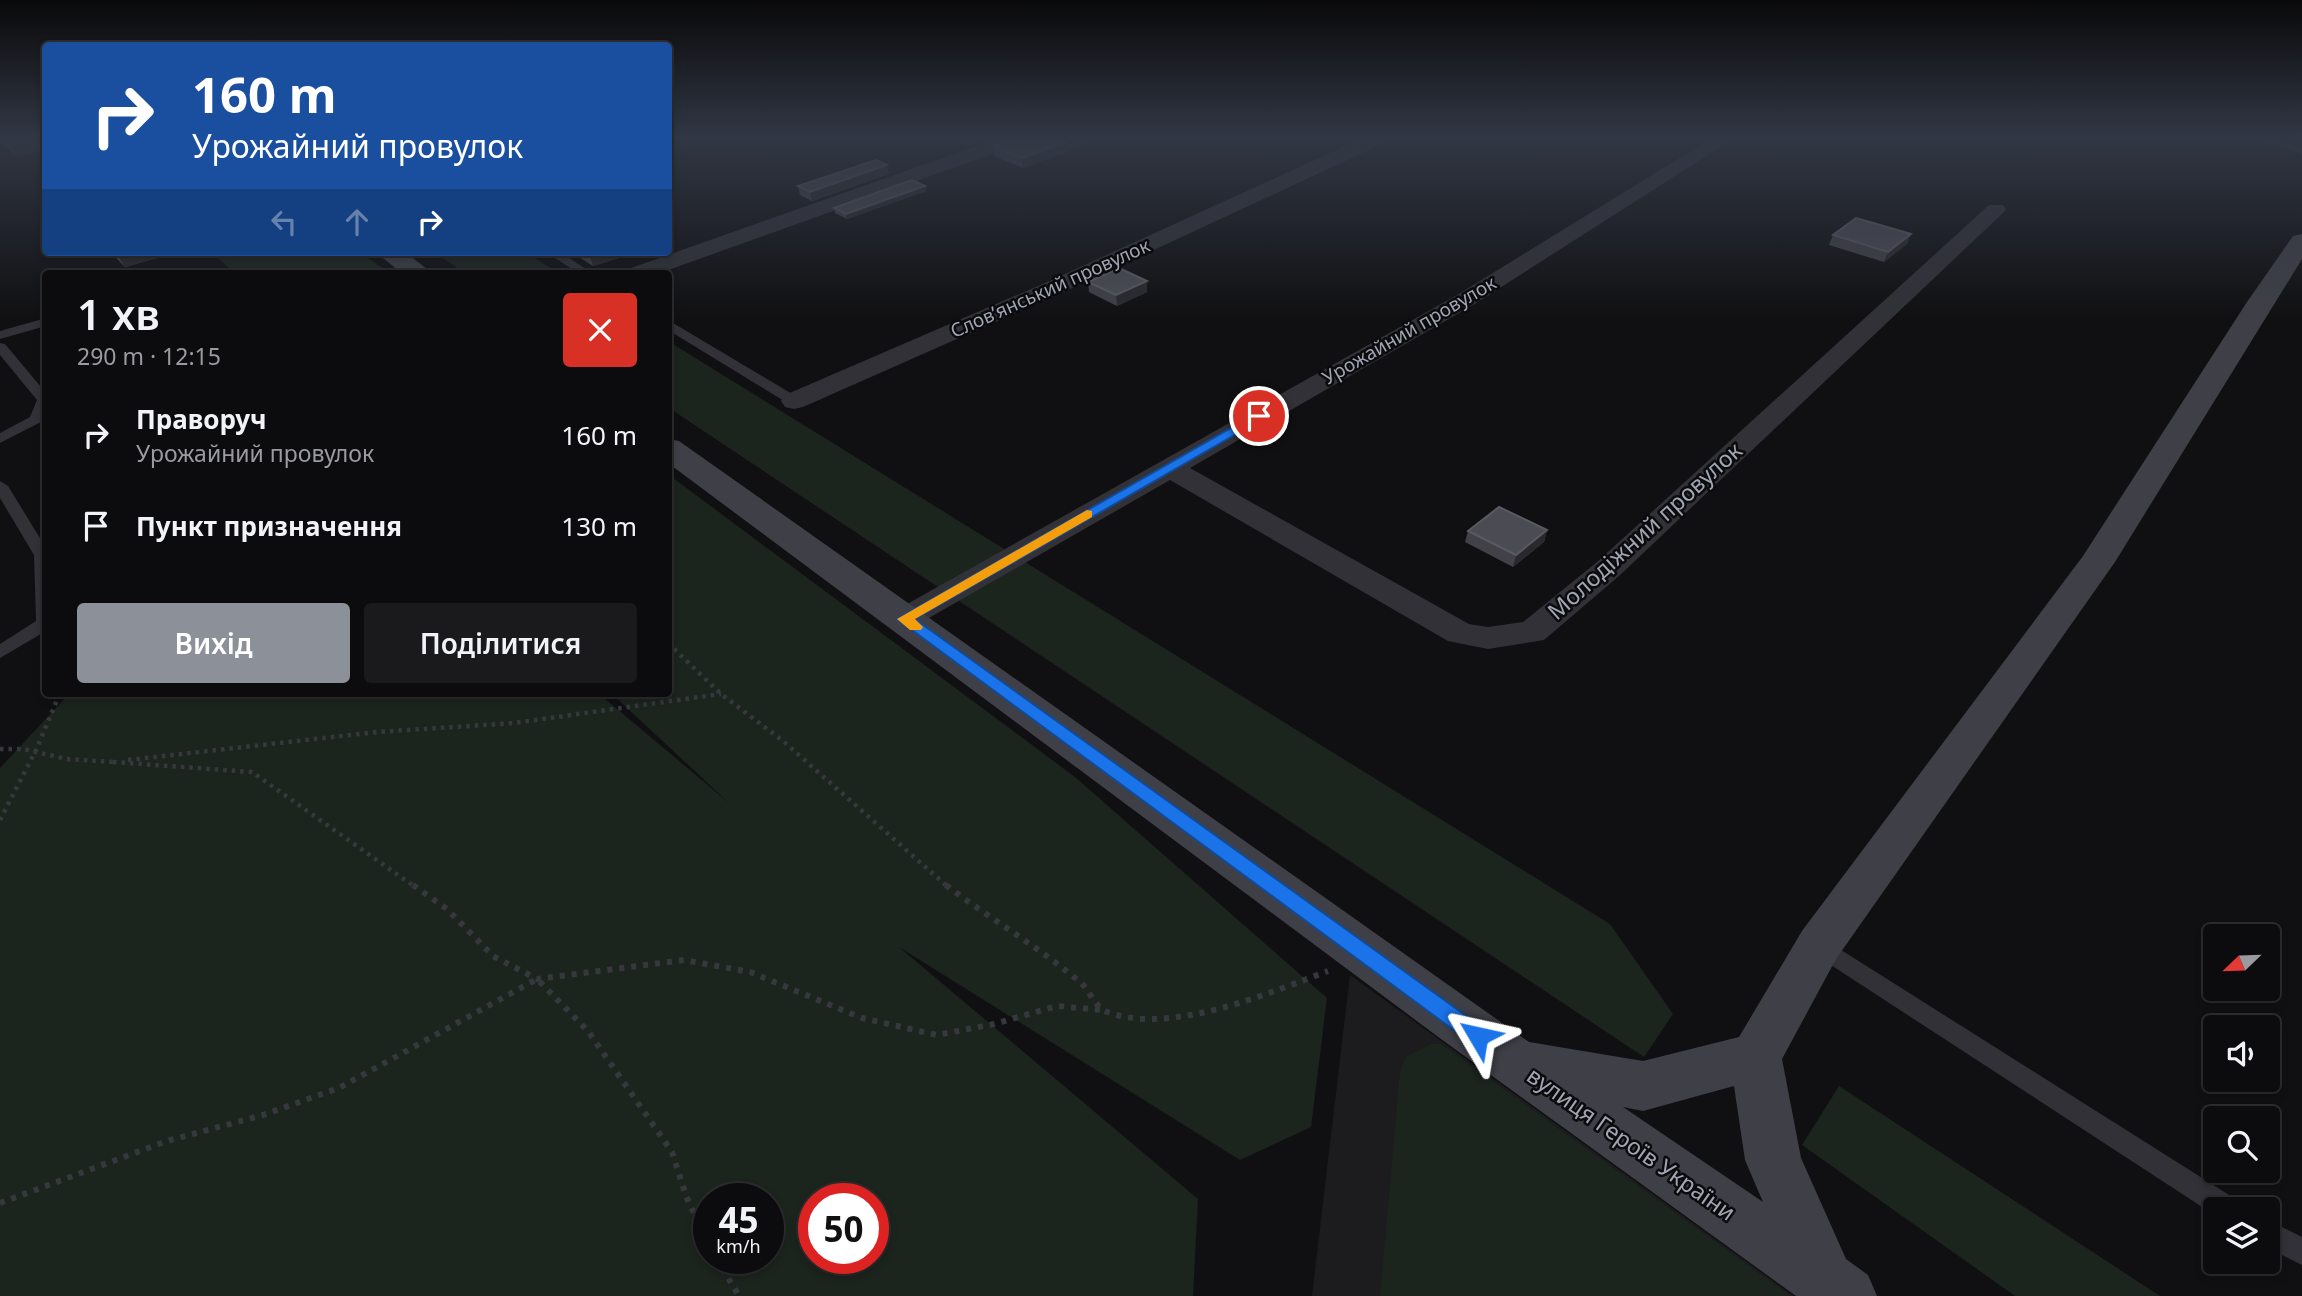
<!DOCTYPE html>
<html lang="uk">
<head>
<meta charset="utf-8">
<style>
  body { margin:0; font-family:"Noto Sans",sans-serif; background:#1a1a1c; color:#f1f3f6; height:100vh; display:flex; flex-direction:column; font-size:26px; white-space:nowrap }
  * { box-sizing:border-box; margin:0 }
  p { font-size:23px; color:#9a9b9e }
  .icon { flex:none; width:38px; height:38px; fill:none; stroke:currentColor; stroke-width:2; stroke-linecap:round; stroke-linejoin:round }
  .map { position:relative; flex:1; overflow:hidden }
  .details { position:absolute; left:42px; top:270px; width:630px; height:427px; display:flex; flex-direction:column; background:#0c0c0e; border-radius:7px; box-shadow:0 4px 10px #0003,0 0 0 2px #2c2c2e }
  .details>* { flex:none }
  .top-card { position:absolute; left:42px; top:42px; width:630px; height:214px; border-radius:7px; box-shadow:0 4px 10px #0003,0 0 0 2px #2c2c2e; background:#1a4fa0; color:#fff; overflow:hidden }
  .needle { width:46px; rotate:247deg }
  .buttons { position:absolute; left:2203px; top:924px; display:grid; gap:14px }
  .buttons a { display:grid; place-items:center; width:77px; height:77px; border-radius:7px; background:#0c0c0e; box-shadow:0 4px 10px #0003,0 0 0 2px #2c2c2e; font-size:35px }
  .speed { position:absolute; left:693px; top:1183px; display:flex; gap:14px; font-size:35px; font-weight:700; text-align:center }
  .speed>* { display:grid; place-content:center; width:91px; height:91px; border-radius:50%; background:#0c0c0e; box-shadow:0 4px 10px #0003,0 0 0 2px #2c2c2e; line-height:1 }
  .speed small { font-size:18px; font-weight:400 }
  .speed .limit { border:10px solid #d22; background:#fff; color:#111 }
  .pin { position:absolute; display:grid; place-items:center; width:60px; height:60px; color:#fff; margin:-30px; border:4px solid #fff; border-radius:50%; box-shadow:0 2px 7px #0007 }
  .me { position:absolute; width:77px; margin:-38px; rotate:306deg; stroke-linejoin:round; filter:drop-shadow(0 0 5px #0008) }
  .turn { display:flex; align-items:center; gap:24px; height:147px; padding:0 35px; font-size:32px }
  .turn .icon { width:91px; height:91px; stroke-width:2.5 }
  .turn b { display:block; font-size:49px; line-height:60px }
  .lanes { display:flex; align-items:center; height:66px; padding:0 35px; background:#0003; justify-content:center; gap:35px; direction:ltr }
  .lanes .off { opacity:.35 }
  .round { display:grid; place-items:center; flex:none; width:74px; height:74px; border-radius:7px; background:#1a1a1c }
  .headline { display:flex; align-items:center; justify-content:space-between; height:119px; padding:0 35px }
  h1 { font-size:42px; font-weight:600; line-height:52px }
  .button { display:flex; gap:14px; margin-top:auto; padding:14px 35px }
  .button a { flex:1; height:80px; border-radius:7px; background:#8c9099; color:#fff; font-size:28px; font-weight:600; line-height:80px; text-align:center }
  .button a+a { background:#1a1a1c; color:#f1f3f6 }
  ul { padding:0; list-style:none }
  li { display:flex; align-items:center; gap:21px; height:91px; padding:0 35px }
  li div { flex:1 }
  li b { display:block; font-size:26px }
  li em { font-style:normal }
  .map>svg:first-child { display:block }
  .built { fill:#1c1c1f }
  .green { fill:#1c241e; fill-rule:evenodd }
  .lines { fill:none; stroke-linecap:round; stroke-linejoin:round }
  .path-far1 { stroke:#37383e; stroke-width:4.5; stroke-dasharray:3.5 5; stroke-linecap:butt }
  .path { stroke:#37383e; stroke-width:6; stroke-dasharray:5 7; stroke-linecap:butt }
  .lane { fill:#313137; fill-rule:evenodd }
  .street { fill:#313137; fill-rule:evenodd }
  .secondary { fill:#3f4047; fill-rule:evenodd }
  .wall { fill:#414147 }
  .shaded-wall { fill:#29292d }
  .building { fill:#4b4c53; stroke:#595a62; stroke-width:2 }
  .route { fill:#1a73e8; stroke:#114b97; stroke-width:2 }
  .slow { fill:#f59e0b }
  .labels { text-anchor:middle; stroke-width:5; stroke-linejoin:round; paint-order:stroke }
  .far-street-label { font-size:19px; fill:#a0a4b3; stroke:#0b0b0d }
  .street-label { font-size:23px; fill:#a0a4b3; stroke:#0b0b0d }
</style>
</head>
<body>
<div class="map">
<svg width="2302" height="1296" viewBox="0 0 2302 1296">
  <rect width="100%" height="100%" fill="#101012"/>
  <path class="built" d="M1350,975l444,321h-482z"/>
  <path class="green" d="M211,252h148l31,21h-155z
    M433,252h92l34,21h-94z
    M668,341l942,583 63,90 -29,43 -975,-649z
    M669,475l406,302 252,221 -16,129 -71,33 -341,-213 299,252 -5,97h-1193v-528l70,-75h528l130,109 -117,-109h57zM709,1199h59v59h-59zM814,1199h59v59h-59z
    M1432,1044h9l350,252h-411l20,-224 6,-15z
    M1839,1086l321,210h-145l-213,-151z"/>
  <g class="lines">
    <path class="path-far1" d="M668,643l53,51 62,47 165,146
      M0,749h23l44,10 46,3
      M128,760l249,-28 137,-9 207,-29
      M113,762l139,10 163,115
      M0,820l37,-72 23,-55"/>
    <path class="path" d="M413,885l34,24 46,47 44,23 147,-19 66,12 112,46 75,17 57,-11 63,-18 46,4
      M946,885c44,34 93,62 135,98 8,7 14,23 24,28 62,26 164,-18 223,-40
      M0,1203l167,-62 96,-26 76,-27 198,-109 51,52 84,121 14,44 23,50
      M716,1258l23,38"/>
    <path class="lane" d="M2247,137h17l38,11v6z
      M546,252h14l32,21h-14z
      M46,318v8l-46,13v-8z
      M668,320l131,78 2,3 -2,3h-10l-121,-74z
      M0,343l5,1 41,49v20l-5,9 -41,21v-10l30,-16 7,-17 -37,-45z
      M0,481l8,5 38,62v83l-46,27v-14l36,-23 -2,-66 -34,-57z
      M1819,936l418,264 4,9h-25v7l-405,-264 -3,-7 3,-7z
      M2268,1220l34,17v28l-34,-17z"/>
    <path class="street" d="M1002,137h28l-2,4 -368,132h-32l3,-5z
      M1365,137h25l-2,4 -318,148 -267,118 -9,2 -9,-2 -4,-6 4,-6 269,-116z
      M1714,137h22l-263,168 -283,163 279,156 19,3 35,-5 74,-60 392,-357h14l3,4 -3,4 -384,363 -75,64 -56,9 -40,-8 -278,-161 -255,146 -11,4 -11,-4 -5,-7 5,-7 564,-317z"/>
    <path class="secondary" d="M2302,234v25l-187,303 -279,397 -54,100 19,99 45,101 22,16 9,21h-81l-355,-257 -773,-576v-24l11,2 850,601 114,19 96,-24 63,-106 281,-375 164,-254 46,-66zM1734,1086l11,74 18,42 -140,-95 20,4z
      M375,252h30l27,21h-30z"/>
  </g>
  <path class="wall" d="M0,137h46v12l-30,7 -16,-16z
    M950,137h43l-23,9z
    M1019,137h67l1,7 -64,24 -29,-12v-10z
    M887,165l2,9 -77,27 -12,-6 -2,-9z
    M925,186l1,5 -79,28 -12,-6 -1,-5z
    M1911,234l-4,10 -23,18 -55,-17 4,-10z
    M110,252h69l-54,15z
    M571,252h50l1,5 -29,9z
    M1147,281v11l-30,14 -28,-14 -1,-10z
    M1547,530l-3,12 -31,25 -48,-25 3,-11z"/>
  <path class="shaded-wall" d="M8,137h38v12l-30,7 -10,-18z
    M969,137h24l-23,9z
    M1080,137h6l1,7 -64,24 -1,-10z
    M887,165l2,9 -77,27 -2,-9z
    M925,186l1,5 -79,28 -1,-5z
    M1911,234l-4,10 -23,18 4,-10z
    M116,252h63l-54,15z
    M602,252h19l1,5 -29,9 -3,-10z
    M1147,281v11l-30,14 -1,-11z
    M1547,530l-3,12 -31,25 3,-12z"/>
  <path class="building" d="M1019,137h61l-58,21 -28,-12z
    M876,160l11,5 -77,27 -12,-6z
    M912,180l13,6 -79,28 -12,-6z
    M1856,218l55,16 -23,18 -55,-17z
    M584,252h18l-12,4z
    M1119,268l28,13 -31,14 -28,-13z
    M1499,507l48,23 -31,25 -48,-24z"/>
  <linearGradient id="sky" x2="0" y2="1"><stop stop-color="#09090a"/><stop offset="0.43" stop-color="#313744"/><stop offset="1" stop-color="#313744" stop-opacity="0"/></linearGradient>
  <rect width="2302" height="319" fill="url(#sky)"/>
  <path class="route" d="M1259,412l5,1v5l-349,201 571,411 3,6 -3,7 -8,3 -7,-3 -574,-424z"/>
  <path class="slow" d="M1087,510l5,1v6l-177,102 8,8 -2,3h-11l-13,-11z"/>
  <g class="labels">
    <g class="far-street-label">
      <text transform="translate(1050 288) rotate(-24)" y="7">Словʼянський провулок</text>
      <text transform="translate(1409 330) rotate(-30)" y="7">Урожайний провулок</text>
    </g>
    <g class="street-label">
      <text transform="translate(1645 531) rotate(-42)" y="8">Молодіжний провулок</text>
      <text transform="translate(1631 1144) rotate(35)" y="8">вулиця Героїв України</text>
    </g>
  </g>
</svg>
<div class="buttons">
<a><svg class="needle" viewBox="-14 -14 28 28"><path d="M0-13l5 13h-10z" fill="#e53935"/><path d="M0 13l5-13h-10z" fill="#9a9b9e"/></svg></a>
<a><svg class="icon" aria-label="sound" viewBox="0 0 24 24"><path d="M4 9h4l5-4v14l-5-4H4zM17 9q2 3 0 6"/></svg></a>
<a><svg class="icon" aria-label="search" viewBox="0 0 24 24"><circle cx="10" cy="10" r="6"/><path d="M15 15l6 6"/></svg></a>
<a><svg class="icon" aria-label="layers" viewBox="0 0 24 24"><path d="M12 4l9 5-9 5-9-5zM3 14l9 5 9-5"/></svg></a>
</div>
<div class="speed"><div>45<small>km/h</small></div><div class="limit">50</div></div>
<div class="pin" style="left:1259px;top:416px;background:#d93025"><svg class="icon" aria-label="arrive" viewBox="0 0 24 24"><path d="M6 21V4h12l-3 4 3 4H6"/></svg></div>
<svg class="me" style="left:1478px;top:1036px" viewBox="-20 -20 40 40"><path d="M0-17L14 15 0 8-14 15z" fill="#1a73e8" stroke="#fff" stroke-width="4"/></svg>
<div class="top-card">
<div class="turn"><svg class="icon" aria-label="right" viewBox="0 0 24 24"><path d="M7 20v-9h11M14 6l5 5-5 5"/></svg><div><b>160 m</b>Урожайний провулок</div></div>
<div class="lanes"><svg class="icon off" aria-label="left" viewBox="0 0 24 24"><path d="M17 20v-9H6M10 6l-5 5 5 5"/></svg><svg class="icon off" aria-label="ahead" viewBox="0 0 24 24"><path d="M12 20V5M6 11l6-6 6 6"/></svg><svg class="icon" aria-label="right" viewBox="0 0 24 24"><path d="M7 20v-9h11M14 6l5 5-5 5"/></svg></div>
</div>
<section class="details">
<div class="headline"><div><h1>1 хв</h1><p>290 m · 12:15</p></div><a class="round" style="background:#d93025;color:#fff"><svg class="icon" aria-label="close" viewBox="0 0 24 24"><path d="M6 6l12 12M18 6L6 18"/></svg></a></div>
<ul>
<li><svg class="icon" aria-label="right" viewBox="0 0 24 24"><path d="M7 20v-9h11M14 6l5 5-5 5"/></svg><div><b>Праворуч</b><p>Урожайний провулок</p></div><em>160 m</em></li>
<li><svg class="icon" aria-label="arrive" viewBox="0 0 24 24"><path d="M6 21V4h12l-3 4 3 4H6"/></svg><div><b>Пункт призначення</b></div><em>130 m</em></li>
</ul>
<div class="button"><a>Вихід</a><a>Поділитися</a></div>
</section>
</div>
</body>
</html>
